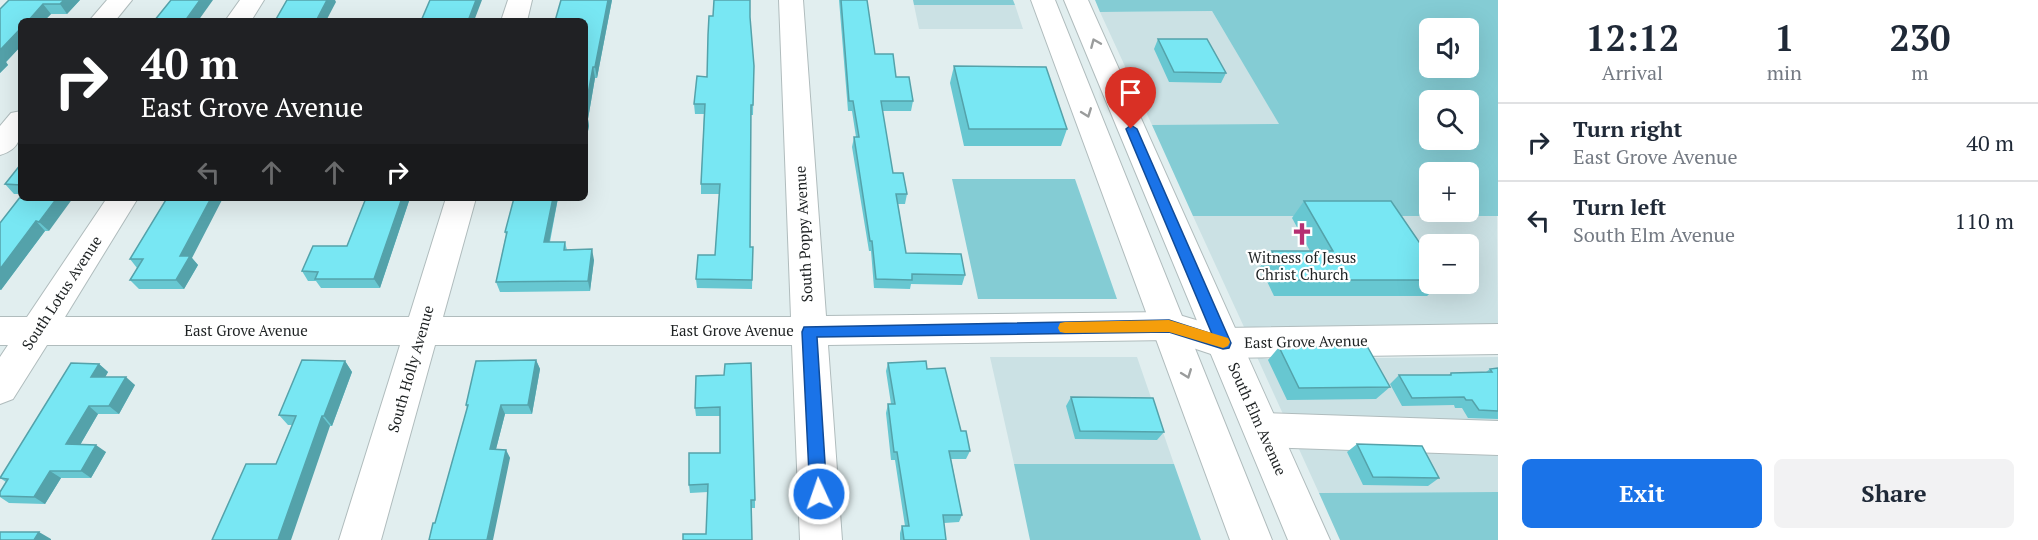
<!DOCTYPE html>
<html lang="en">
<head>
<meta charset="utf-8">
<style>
  body { margin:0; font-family:"PT Serif",serif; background:#f2f2f3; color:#1f2937; height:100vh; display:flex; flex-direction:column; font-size:22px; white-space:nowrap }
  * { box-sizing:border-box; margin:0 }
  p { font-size:20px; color:#747a83 }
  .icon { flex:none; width:33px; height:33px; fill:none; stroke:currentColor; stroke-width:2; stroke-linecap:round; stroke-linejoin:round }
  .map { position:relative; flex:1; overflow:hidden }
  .side { display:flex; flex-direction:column; background:#fff; width:540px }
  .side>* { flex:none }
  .top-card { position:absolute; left:18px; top:18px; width:570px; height:183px; border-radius:9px; box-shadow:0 6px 24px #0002; background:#202124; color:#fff; overflow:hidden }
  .tools { position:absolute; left:1419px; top:18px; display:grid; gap:12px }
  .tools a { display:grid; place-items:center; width:60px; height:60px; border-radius:9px; background:#fff; box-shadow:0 6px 24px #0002; font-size:30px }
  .pin { position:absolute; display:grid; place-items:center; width:51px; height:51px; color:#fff; margin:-62px -26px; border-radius:50% 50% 50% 0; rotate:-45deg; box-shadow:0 0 6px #0007 }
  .pin .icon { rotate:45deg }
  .me { position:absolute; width:66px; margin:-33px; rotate:357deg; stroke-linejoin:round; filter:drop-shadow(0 0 4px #0008) }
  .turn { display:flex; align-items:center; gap:21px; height:126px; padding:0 24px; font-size:27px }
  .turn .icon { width:78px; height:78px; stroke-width:2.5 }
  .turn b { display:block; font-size:42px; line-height:51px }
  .lanes { display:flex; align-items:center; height:57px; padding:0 24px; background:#0003; justify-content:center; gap:30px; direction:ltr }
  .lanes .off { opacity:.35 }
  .eta { display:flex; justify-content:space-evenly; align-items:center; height:102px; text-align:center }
  .eta b { font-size:36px; font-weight:600; line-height:42px }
  .primary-button { display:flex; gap:12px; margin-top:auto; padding:12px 24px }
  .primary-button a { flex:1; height:69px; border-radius:9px; background:#1a73e8; color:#fff; font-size:24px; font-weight:600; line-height:69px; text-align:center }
  .primary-button a+a { background:#f2f2f3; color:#1f2937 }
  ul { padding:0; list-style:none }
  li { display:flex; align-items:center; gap:18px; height:78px; padding:0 24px; border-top:2px solid #e0e1e3 }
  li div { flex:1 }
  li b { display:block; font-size:22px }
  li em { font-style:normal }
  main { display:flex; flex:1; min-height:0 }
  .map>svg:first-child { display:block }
  .built { fill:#cbe1e4; fill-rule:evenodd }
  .green { fill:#84ccd4; fill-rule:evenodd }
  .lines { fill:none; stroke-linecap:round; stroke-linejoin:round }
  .minor-casing { stroke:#b0bcbd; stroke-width:2 }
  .major-casing { stroke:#b0bcbd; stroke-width:2 }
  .minor { fill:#fff; fill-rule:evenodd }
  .major { fill:#fff; fill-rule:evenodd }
  .wall { fill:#67c7d1 }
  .shaded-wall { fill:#54a2aa }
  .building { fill:#78e7f3; stroke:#54a2aa; stroke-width:1.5 }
  .oneway { stroke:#9a9c9c }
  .route { fill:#1a73e8; stroke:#114b97; stroke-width:1.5 }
  .slow { fill:#f59e0b }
  .labels { text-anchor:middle; stroke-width:4.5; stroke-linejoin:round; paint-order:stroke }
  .street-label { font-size:15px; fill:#1e2223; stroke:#fff }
  .poi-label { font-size:15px; fill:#1e2223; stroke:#fff }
</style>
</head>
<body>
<main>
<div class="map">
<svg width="1498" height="540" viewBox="0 0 1498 540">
  <rect width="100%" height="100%" fill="#e1eeef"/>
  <path class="built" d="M914,5h101l8,24h-104z
    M1212,11l68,114h-128l-52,-113z
    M1497,215l1,111 -254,1 -51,-111zM1430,244h38v40h-38z
    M990,357h147l37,107h-160z
    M1257,357l11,2 230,-2v135l-179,1z"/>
  <path class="green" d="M913,0h100l2,5h-101z
    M1095,0h403v216h-305l-41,-91 127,-1 -67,-113 -112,1zM1430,28h38v40h-38zM1430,100h38v40h-38zM1430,172h38v40h-38z
    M952,179h123l42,120h-139z
    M1014,464h160l27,76h-171z
    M1498,492v48h-158l-21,-47z"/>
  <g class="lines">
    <g class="minor-casing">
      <path id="minor" d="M107,0h25l-17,21h-26z
        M240,0h24l-13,21h-26z
        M508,0h24l-5,21h-26z
        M779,0h24l23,316 343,-4 54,16 275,-4v30l-275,4 -54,-18 -341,5 14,195h-42l-8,-195h-357l-54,195h-42l61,-195h-353l-34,54 -13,5v-47l8,-12h-8v-28h27l80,-119h31l-73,119h344l37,-119h30l-33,119h348z
        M21,111c0,21 3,37 -21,44v-29l11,-13z
        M1262,413l236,8v34l-236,-8 -13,-5 -6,-12 6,-12z"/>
    </g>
    <g class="major-casing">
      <path id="major" d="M1031,0h24l217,540h-42z
        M1064,0h24l242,540h-42z"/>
    </g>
    <use href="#minor" class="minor"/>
    <use href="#major" class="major"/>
  </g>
  <path class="wall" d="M80,0l-13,14h-16l-7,7h-23v25l-15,16 2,3 -8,8v-64z
    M612,0l-15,78h-2l-7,41 1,7 -4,20v-125z
    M839,0h28l8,54 21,23 17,24 -2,10h-29l11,62 14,21 -2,10h-7l8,49 59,22 -3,10 -51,-1 -1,5 -36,-1 -3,-37h-2l-17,-104 2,-10h2l-4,-26h-4z
    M750,19l4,47 -1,49h-2l-1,132h3l-1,42 -55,-1 -1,-9 19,-24 4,-61h-18v-10l3,-70h-9l-1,-10 13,-27z
    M1158,39l68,34 -5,10 -52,-1 -15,-33z
    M954,66l113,63 -6,17h-97l-14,-63z
    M21,164v30h-7l-9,-10z
    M21,196l28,35h-4l-44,59h-1v-67z
    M366,198h44l-30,90h-59l-5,-7h-8l-6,-10 45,-25z
    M514,198h44l-8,44h15l2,8 27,10 -4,31 -90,1 -4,-10 10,-47 -1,-3z
    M1304,201l126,57v26h10l-13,12h-153l-14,-29 12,-16h38l-18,-33z
    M192,258l6,7 -14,24h-45l-9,-9 7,-12 -7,-9z
    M1279,347l111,40 -14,12 -89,1 -19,-40z
    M536,360l4,9 -8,45h-27l-9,35 10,1 4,8 -75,65 32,-115 -1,-3z
    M345,361l7,11 -20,54h-2l-54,38 16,-39h-4l-9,-10z
    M888,363l39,6 34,62 9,20 -4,8h-15l11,56 -3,7 -15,1 2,17h-46v-7l2,-7h3l-10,-66h-4l-5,-47 2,-9h3l-5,-33z
    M99,364l9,8 -3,5 30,8 -16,29h-21l-18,31 26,7 -15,26h-30l-16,26 -36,-1 -9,-6v-5l6,-10 -6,-4z
    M1498,368v51l-30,-1 -6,-10h-7l-1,-3 -52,1 -12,-22 9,-9h50l2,-2 35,-1 4,-3z
    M724,375l31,125v8h-4l-45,26 2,-42 -18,1 -1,-8 31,-32v-37h-24l-1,-8z
    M1071,397l93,35 -7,8 -82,-1 -9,-33z
    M1357,444l82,34 -11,8 -65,-1 -16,-33z"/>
  <path class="shaded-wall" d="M64,0h16l-13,14 -7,-10z
    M200,0h13l-15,21h-13z
    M327,0h8l1,2 -10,19h-10z
    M476,0h6l-8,21h-6z
    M608,0h4l-15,78 -2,-11z
    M43,4l8,10 -7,7h-16z
    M21,28v18l-15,16 2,3 -8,8v-23z
    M593,67l2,11 -7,41 1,7 -4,20v-36z
    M57,198h16l-24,33 -10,-9z
    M211,198h12l-31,60 6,7 -14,24 -8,-9 4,-24z
    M402,198h8l-30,90 -6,-9z
    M553,198h5l-11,55 -3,-11z
    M36,221l9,10 -44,59 -1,-1v-20z
    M592,249l2,11 -4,31 -2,-10z
    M536,360l4,9 -8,45 -4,-9z
    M345,361l7,11 -20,54 -8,-10z
    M99,364l9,8 -7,13 -10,-8z
    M126,377l9,8 -16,29 -10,-8z
    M501,405l4,9 -11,43 -4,-8z
    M89,406l9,8 -22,38 -10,-8z
    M322,416l8,10 -39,114h-13z
    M96,445l10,7 -15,26 -10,-7z
    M506,450l4,8 -17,82h-6z
    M50,471l11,7 -16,26 -11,-7z
    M39,532l12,7v1h-17z"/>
  <path class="building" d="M9,0h55l-4,4h-17l-15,17h-7v7l-21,22v-41z
    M171,0h29l-15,21h-31z
    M287,0h40l-11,21h-41z
    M430,0h46l-8,21h-47z
    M561,0h47l-13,67h-2l-8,43v-89h-30z
    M714,0h36v17l4,49 -1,39h-2l-1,142h3l-1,33 -56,-1 2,-24h17l5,-71h-19l4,-80h-11l3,-28 10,1 1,-42 1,-19h4z
    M841,0h26l8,54h18l3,23h13l4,24h-32l12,72h10l4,21h-11l10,59 55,1 4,21 -53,-1v6l-36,-1 -4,-38h-2l-16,-104h5l-6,-36h-4z
    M1158,39h49l19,34 -52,-1z
    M954,66l92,1 21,62h-98z
    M21,164v21l-16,-1z
    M21,196v2h36l-18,24 -3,-1 -36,48v-46z
    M167,198h44l-31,58h10l-14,24h-46l13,-21h-13z
    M366,198h36l-28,81h-59l3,-7 -16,-1 11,-25h34z
    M514,198h39l-9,44h21l-1,8 28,-1 -4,32 -92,1 11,-50h-2z
    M1304,201h87l39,57v22h-143l-15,-29h61z
    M1367,346l23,41 -91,1 -20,-41z
    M302,360l43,1 -21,55h-2l-44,124h-66l34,-76h30l20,-48 -17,-1z
    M536,360l-8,45h-27l-11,44 16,1 -19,90h-58l4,-17h2l33,-118h-2l10,-44z
    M926,361l1,8 18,-1 16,63h5l4,20h-21l13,64h-19l3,25h-42l-2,-14h7l-12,-74h-3l-6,-48h7l-7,-41z
    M71,363l28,1 -8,13h35l-17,29h-20l-23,38 30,1 -15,26h-31l-16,26 -34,-1v-4l8,-13 -8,-1z
    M751,363l4,137h-4l1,40h-69v-6h23l2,-50 -19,1v-32h31v-46l-25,1 1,-32 28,-1 1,-11z
    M1498,368v43l-19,-1 -7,-10h-6l-2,-3 -52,1 -13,-23h52v-2l41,-1 -2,-3z
    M1071,397l82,1 11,34 -84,-1z
    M1357,444l65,2 17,32 -66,-1z
    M0,532h39l-5,8h-34z"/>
  <defs><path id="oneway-chevron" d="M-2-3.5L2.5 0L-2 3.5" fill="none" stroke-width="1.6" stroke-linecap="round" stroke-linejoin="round" transform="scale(1.5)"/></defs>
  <g class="oneway">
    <use href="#oneway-chevron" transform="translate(1095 43) rotate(-113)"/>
    <use href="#oneway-chevron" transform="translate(1087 113) rotate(69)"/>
    <use href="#oneway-chevron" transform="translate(1187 374) rotate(69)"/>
  </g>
  <path class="route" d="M1131,125l6,4 94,214 -2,5 -6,1 -54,-17 -352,5 10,157 -2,5 -6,2 -6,-2 -3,-5 -8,-162 2,-5 365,-7 43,14 -86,-205z"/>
  <path class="slow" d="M1169,320l59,18 2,4 -2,4 -5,2 -54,-16 -104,1 -5,-1 -2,-4 2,-5 5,-1z"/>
  <defs>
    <g id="church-bare" transform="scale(1.8)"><path d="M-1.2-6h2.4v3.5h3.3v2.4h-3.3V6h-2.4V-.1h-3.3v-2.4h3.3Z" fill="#b62f72" stroke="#fff" stroke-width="2.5" paint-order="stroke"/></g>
  </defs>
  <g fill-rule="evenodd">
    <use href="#church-bare" x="1302" y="234"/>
  </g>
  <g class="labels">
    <g class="street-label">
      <text transform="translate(804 234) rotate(-93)" y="5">South Poppy Avenue</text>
      <text transform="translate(62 293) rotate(-57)" y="5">South Lotus Avenue</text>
      <text x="246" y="336">East Grove Avenue</text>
      <text x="732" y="336">East Grove Avenue</text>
      <text transform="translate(1306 342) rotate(-1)" y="5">East Grove Avenue</text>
      <text transform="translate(411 369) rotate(-74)" y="5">South Holly Avenue</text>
      <text transform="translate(1257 419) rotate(66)" y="5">South Elm Avenue</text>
    </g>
    <g class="poi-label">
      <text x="1302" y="263">Witness of Jesus<tspan x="1302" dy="17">Christ Church</tspan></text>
    </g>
  </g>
</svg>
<div class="tools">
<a><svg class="icon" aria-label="sound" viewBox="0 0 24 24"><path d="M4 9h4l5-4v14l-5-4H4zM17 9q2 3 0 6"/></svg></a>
<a><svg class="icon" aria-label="search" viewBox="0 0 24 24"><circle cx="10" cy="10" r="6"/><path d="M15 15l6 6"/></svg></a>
<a>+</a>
<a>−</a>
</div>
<div class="pin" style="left:1131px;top:129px;background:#d93025"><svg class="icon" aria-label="arrive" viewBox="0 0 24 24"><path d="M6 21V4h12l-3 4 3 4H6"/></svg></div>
<svg class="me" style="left:819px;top:494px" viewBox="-20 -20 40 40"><circle r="17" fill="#1a73e8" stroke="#fff" stroke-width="3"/><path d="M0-11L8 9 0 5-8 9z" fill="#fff"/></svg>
<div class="top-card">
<div class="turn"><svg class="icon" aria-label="right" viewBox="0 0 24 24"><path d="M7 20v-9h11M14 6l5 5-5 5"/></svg><div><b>40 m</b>East Grove Avenue</div></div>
<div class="lanes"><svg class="icon off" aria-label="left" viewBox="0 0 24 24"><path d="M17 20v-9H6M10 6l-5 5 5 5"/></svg><svg class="icon off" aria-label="ahead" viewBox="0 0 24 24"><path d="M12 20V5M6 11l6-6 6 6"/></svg><svg class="icon off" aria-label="ahead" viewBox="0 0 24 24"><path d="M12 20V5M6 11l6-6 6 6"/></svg><svg class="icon" aria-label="right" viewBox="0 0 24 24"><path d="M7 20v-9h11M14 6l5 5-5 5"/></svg></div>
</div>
</div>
<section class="side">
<div class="eta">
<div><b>12:12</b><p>Arrival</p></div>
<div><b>1</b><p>min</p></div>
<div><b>230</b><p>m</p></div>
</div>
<ul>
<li><svg class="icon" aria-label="right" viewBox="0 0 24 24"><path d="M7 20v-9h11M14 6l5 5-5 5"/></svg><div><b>Turn right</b><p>East Grove Avenue</p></div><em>40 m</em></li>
<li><svg class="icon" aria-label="left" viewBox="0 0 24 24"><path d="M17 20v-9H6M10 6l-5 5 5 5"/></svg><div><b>Turn left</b><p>South Elm Avenue</p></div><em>110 m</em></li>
</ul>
<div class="primary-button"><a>Exit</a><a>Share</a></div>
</section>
</main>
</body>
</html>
